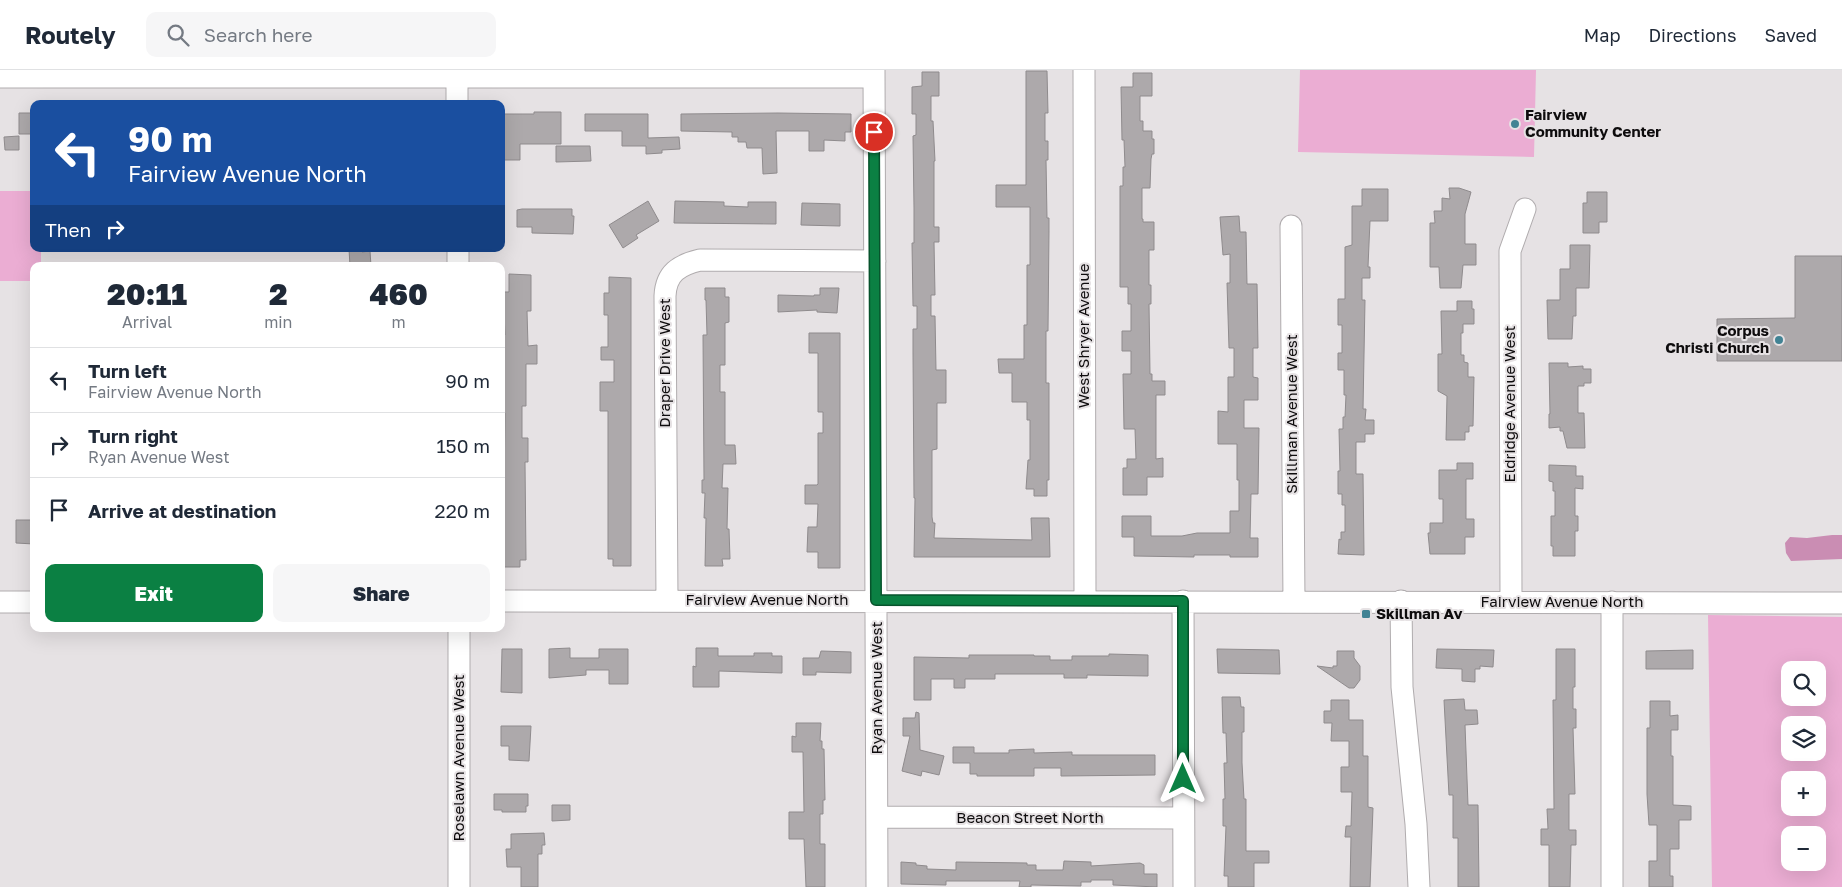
<!DOCTYPE html>
<html lang="en">
<head>
<meta charset="utf-8">
<style>
  body { margin:0; font-family:"Golos Text",sans-serif; background:#f6f6f7; color:#1f2937; height:100vh; display:flex; flex-direction:column; font-size:19px; white-space:nowrap }
  * { box-sizing:border-box; margin:0 }
  p { font-size:16px; color:#747a83 }
  .icon { flex:none; width:28px; height:28px; fill:none; stroke:currentColor; stroke-width:2; stroke-linecap:round; stroke-linejoin:round }
  .map { position:relative; flex:1; overflow:hidden }
  .sheet { position:absolute; left:30px; top:192px; width:475px; height:370px; display:flex; flex-direction:column; background:#fff; border-radius:10px; box-shadow:0 5px 20px #0002 }
  .sheet>* { flex:none }
  .guide { position:absolute; left:30px; top:30px; width:475px; height:152px; border-radius:10px; box-shadow:0 5px 20px #0002; background:#1a4fa0; color:#fff; overflow:hidden }
  .fabs { position:absolute; left:1781px; top:591px; display:grid; gap:10px }
  .fabs a { display:grid; place-items:center; width:45px; height:45px; border-radius:10px; background:#fff; box-shadow:0 5px 20px #0002; font-size:25px }
  .pin { position:absolute; display:grid; place-items:center; width:42px; height:42px; color:#fff; margin:-21px; border:2px solid #fff; border-radius:50%; box-shadow:0 1px 5px #0007 }
  .me { position:absolute; width:55px; margin:-28px; rotate:0deg; stroke-linejoin:round; filter:drop-shadow(0 0 4px #0008) }
  .turn { display:flex; align-items:center; gap:18px; height:105px; padding:0 15px; font-size:22px }
  .turn .icon { width:65px; height:65px; stroke-width:2.5 }
  .turn b { display:block; font-size:35px; line-height:42px }
  .then { display:flex; align-items:center; height:48px; padding:0 15px; background:#0003; gap:10px; font-size:19px }
  .eta { display:flex; justify-content:space-evenly; align-items:center; height:85px; text-align:center }
  .eta b { font-size:30px; font-weight:800; line-height:35px }
  .button { display:flex; gap:10px; margin-top:auto; padding:10px 15px }
  .button a { flex:1; height:58px; border-radius:10px; background:#0b8043; color:#fff; font-size:20px; font-weight:800; line-height:58px; text-align:center }
  .button a+a { background:#f6f6f7; color:#1f2937 }
  ul { padding:0; list-style:none }
  li { display:flex; align-items:center; gap:15px; height:65px; padding:0 15px; border-top:1px solid #e0e1e3 }
  li div { flex:1 }
  li b { display:block; font-size:19px }
  li em { font-style:normal }
  header { display:flex; align-items:center; gap:30px; box-sizing:border-box; height:70px; padding:0 25px; background:#fff; border-bottom:1px solid #e0e1e3 }
  header strong { font-size:24px }
  nav { display:flex; gap:28px; margin-inline-start:auto; font-size:18px }
  .search { width:350px; height:45px; background:#f6f6f7; display:flex; align-items:center; gap:12px; box-sizing:border-box; padding:0 18px; border-radius:10px; color:#747a83; font-size:19px }
  .map>svg:first-child { display:block }
  .green { fill:#ebadd3; fill-rule:evenodd }
  .water { fill:#ca8db3 }
  .building { fill:#ada9ab; stroke:#8f8b8d }
  .lines { fill:none; stroke-linecap:round; stroke-linejoin:round }
  .minor-casing { stroke:#b0acae; stroke-width:23 }
  .minor { stroke:#fff; stroke-width:21 }
  .route-casing { stroke:#07532c; stroke-width:12 }
  .route { stroke:#0b8043; stroke-width:9 }
  .poi-dot { fill:#418394; stroke:#e6e2e4; stroke-width:2 }
  .labels { text-anchor:middle; stroke-width:4; stroke-linejoin:round; paint-order:stroke }
  .poi-label { font-size:15px; font-weight:bold; fill:#0e0c0d; stroke:#e6e2e4; text-anchor:start }
  .street-label { font-size:15px; fill:#0e0c0d; stroke:#e6e2e4 }
</style>
</head>
<body>
<header>
<strong>Routely</strong>
<div class="search"><svg class="icon" aria-label="search" viewBox="0 0 24 24"><circle cx="10" cy="10" r="6"/><path d="M15 15l6 6"/></svg>Search here</div>
<nav><a>Map</a><a>Directions</a><a>Saved</a></nav>
</header>
<div class="map">
<svg width="1842" height="817" viewBox="0 0 1842 817">
  <rect width="100%" height="100%" fill="#e6e2e4"/>
  <path class="green" d="M1300,0h236l-2,87 -236,-5z
    M0,121h34v58h7v17h-7v15h-34z
    M1708,545l134,2v270h-130zM1790,600h28v28h-28zM1790,655h28v27h-28zM1790,710h28v28h-28zM1790,765h28v27h-28z"/>
  <path class="water" d="M1832,465h10v24l-51,2 -5,-8 -1,-10 5,-6 17,1z"/>
  <path class="building" d="M1026,1h21l1,42h-3v28h3v19h-2l1,58h2v13l-1,100h-2v52h3v97h-2v16h-13v-7h-8l2,-29h2v-40h-3v-18h-15v-29h-13l-1,-14h26v-34h3v-60h3v-58h-34v-22h30z
    M922,2h17v24h-8v25h2l2,40h-1v66h5v15h-5l1,53h-4v21h4l1,54h10v33h-9v46l-5,1v67l1,6h2l-1,15 98,2 -1,-22h18l1,39h-136l1,-59h-1l-1,-145v-24h4v-23h-4l-1,-63h2v-35l-1,-72 3,-1v-21h-4v-27l10,-1z
    M1133,3h19v23h-12v25h3v10h9v8h2v15h-2l-1,5 -1,29h-8v31h1v3h11v28h-5v35h2v19h-2l1,70h2v7h13v14h-9v64l7,-1v19h-16v18h-24v-27h4v-9h9l-1,-30h-11l-1,-55h8v-23h-9v-20h9v-27h-3v-17h-8v-101h3v-19h2l-1,-27h-2l-1,-53h12z
    M534,42h27v32h-41v16h-18v-46h32z
    M19,43h14l1,21h-15z
    M778,43l73,1v18h-6v9l-21,-1v11h-15v-20h-33l1,42 -14,1 -1,-26h-15l-1,-6h-8v-5h-6v-5l-51,-1v-17z
    M585,44h63v24l31,-1 1,12 -18,1v3l-16,1v-8h-24v-15h-37z
    M19,66v14h-14l-1,-13z
    M556,76h34l1,15 -35,1z
    M1449,118h10l12,4 -6,22v30h11v21h-13l-2,23h-21l-1,-21h-9v-44h5l-1,-12h8v-13l8,1z
    M1362,119h26v32h-18l-2,46h2v11h-8v22h3l-2,109h3l-1,11h9v14h-9v8h-9v32h7l1,81 -26,-1 1,-15 2,1v-8h4v-27h-3v-11h-4v-23h2l-1,-42h4v-12h2l1,-22h-2v-25h-6v-17h4v-28h-4v-26h7v-52l7,-2v-39h10z
    M1587,122h20v30h-8v11h-16v-30h4z
    M648,131l11,20 -23,14 2,3 -15,10 -14,-23z
    M675,131l49,1v4l24,1v-5h28v22l-102,-1z
    M802,133l38,1v22l-39,-1z
    M522,139h50v7h2l-1,18 -41,-1v-6h-15v-17z
    M1239,146l1,16h6l1,52h10l1,64h-5v29l5,1v22h-14v28h15l-1,66h-7l-1,44h8v19h-28v-2h-36v2l-60,-1v-19h-12v-21h29v20h31l15,-3h33v-22h9v-31h-2v-36h-19v-33l10,1v-35h6v-29h-5l-2,-65h3v-29l-7,1 -3,-38z
    M1570,175h20l-1,43h-13v28h-3l-1,23h-24l-1,-39h13v-31h10z
    M349,179h13v3l8,-1 1,15h-21z
    M1795,186h47v105h-125v-42l78,-1z
    M509,204l22,1v36h-4l1,35 9,-1v19h-11v42h-4v32h6v24h-3l1,98h-6v7h-17l-1,-86h2l1,-68h-2v-78h2l-2,-43h6z
    M609,207l22,1v288h-18v-7h-5v-148h-8v-29h14v-22h-13v-13h7v-32h-4v-22h5z
    M705,218h20v9h4v25l-4,1v42h-5v27h5v53h10l1,19h-13l-1,24h6l-1,41h2l1,30h-8l1,7h-18l1,-48h-2l1,-25h-3v-13h2l-1,-145h4l-1,-35h-1z
    M820,218h19l-2,25 -20,-1v-2l-39,2v-17l36,1v-1h6z
    M1457,231h15v8h2v15h-11v9h-2v22h3v7l4,1v14h6l-1,49h-4v6h-4v8h-19l1,-44 -9,-5v-37h4l-1,-43h16z
    M809,263h31v235h-22v-16h-11l1,-25h9l1,-23h-13v-19h12l1,-1v-51h5v-21h-5v-59h-9z
    M1549,293h19v4l15,-1v3h8v14h-7v3h-6v27h6l1,35h-18l-4,-17h-3v-4l-11,1v-14h1z
    M1457,393h16v16h-7v40h8v18h-9v17h-35l-2,-21h2v-10h13v-24h-4v-29h18z
    M1549,395l27,1v10h7v13l-8,-1v28h3v15h-3v25h-22v-10h-2v-30h4v-25h-2v-9l-4,-1z
    M16,450h18v24l-18,-1z
    M570,578v10h29v-9h29v35h-19v-14h-23v5l-37,3v-29z
    M696,578h22v8h36v-3h18v3h10v17l-63,-2v16h-26v-21l3,1z
    M502,579h20v44l-21,-1z
    M1217,579l62,1 1,24 -62,-1z
    M1437,579l57,1 -1,17 -13,-1v3h-5v13l-13,-1v-12l-26,-1z
    M1556,579h19v38h-2v22h3v19h-3l2,66h-6v36h7v15h-5l-1,42h-21v-42h-8v-16h7l-1,-20h7l-1,-109h3z
    M1693,580v19h-47v-18z
    M821,581l30,1v21l-35,-1v3h-13v-17h16z
    M1337,581h17v7l6,8v14l-6,8h-5l-32,-22 16,2v-2h4z
    M1109,584l39,1v21l-61,-1v3h-23v-4h-69v5h-30v9h-11v-9h-23v21h-17v-43l55,1v-3h65v1h16v4h22v-4h37z
    M1222,627h18l1,10h3v25h-2v31l2,36h2v52h23v12h-15v24h-26v-11h-4l2,-50h-3v-27h2l-1,-36h3l-1,-30h-3z
    M1464,629l1,11h12l1,14 -13,1 3,80h10l1,82h-21v-49h-5v-43h-4l-5,-95z
    M1331,630h18v20h14v36h5v51l5,1 -3,79h-20l1,-50h-6l1,-11h5l1,-34h-11v-25h8v-26h-18l1,-18h-8v-12h7z
    M1650,631h20v15l8,-1v15h-7v26h2v49l18,1v14h-12v29h-9v27h3v11h-24v-26h8v-36h-8l-2,-31v-66h3z
    M916,642l3,1 1,37 24,6 -5,19 -17,-4 -1,5 -19,-5 8,-35h-7v-18h12z
    M796,653h25l-1,18h2v8h2l1,51h-2v14h-3v30h5v43h-19l-2,-48h-15v-27h15l-1,-60h-11v-16l4,1z
    M501,656h30l-2,35 -20,-1v-14h-8z
    M953,677h21v6h35v-3l25,-1v4l38,-1v3h83v20l-94,1v-8h-27v8h-57v-2h-7v-11h-17z
    M494,724h34v12h-2v6h-24v-2h-8z
    M552,735h18v15l-18,1z
    M544,763l1,12h-3v9h-4v33h-17v-20h-14l-1,-18h5v-15z
    M1064,791l27,1v4l49,-3 4,2v9h13v13l-44,-2v-5h-22v2h-10v4l-50,-1v2h-12l1,-6h-74v4l-45,-1v-22l15,1v2l11,1v3l29,1v-8l71,1v2h9v5h27z"/>
  <g class="lines">
    <g class="minor-casing">
      <path id="minor" d="M457,0v34
        M874,0l3,817
        M1084,0l1,531
        M0,7h874
        M1291,156l3,375
        M458,179v17
        M667,530l-2,-304c1,-23 14,-31 35,-36l175,1
        M501,531l1341,2
        M1183,531l1,286
        M1401,531l1,86 14,137 3,63
        M1511,531l-1,-350 15,-42
        M0,532h34
        M1612,532v285
        M877,747l306,1
        M459,817v-258"/>
    </g>
    <use href="#minor" class="minor"/>
  </g>
  <g class="lines">
    <g class="route-casing">
      <path id="route" d="M874,62l2,468 307,1v178"/>
    </g>
    <use href="#route" class="route"/>
  </g>
  <g class="poi-dot">
    <circle cx="1515" cy="54" r="5"/>
    <circle cx="1779" cy="270" r="5"/>
    <rect x="1361" y="539" width="10" height="10" rx="2.5"/>
  </g>
  <g class="labels">
    <g class="poi-label">
      <text x="1525" y="50">Fairview<tspan x="1525" dy="17">Community Center</tspan></text>
      <text x="1769" y="266" text-anchor="end">Corpus<tspan x="1769" dy="17">Christi Church</tspan></text>
      <text x="1376" y="549">Skillman Av</text>
    </g>
    <g class="street-label">
      <text transform="translate(1084 266) rotate(-90)" y="5">West Shryer Avenue</text>
      <text transform="translate(665 293) rotate(-90)" y="5">Draper Drive West</text>
      <text transform="translate(1510 334) rotate(-90)" y="5">Eldridge Avenue West</text>
      <text transform="translate(1292 344) rotate(-90)" y="5">Skillman Avenue West</text>
      <text x="767" y="535">Fairview Avenue North</text>
      <text x="1562" y="537">Fairview Avenue North</text>
      <text transform="translate(877 618) rotate(-90)" y="5">Ryan Avenue West</text>
      <text transform="translate(459 688) rotate(-90)" y="5">Roselawn Avenue West</text>
      <text x="1030" y="753">Beacon Street North</text>
    </g>
  </g>
</svg>
<div class="fabs">
<a><svg class="icon" aria-label="search" viewBox="0 0 24 24"><circle cx="10" cy="10" r="6"/><path d="M15 15l6 6"/></svg></a>
<a><svg class="icon" aria-label="layers" viewBox="0 0 24 24"><path d="M12 4l9 5-9 5-9-5zM3 14l9 5 9-5"/></svg></a>
<a>+</a>
<a>−</a>
</div>
<div class="pin" style="left:874px;top:62px;background:#d93025"><svg class="icon" aria-label="arrive" viewBox="0 0 24 24"><path d="M6 21V4h12l-3 4 3 4H6"/></svg></div>
<svg class="me" style="left:1183px;top:709px" viewBox="-20 -20 40 40"><path d="M0-17L14 15 0 8-14 15z" fill="#0b8043" stroke="#fff" stroke-width="4"/></svg>
<div class="guide">
<div class="turn"><svg class="icon" aria-label="left" viewBox="0 0 24 24"><path d="M17 20v-9H6M10 6l-5 5 5 5"/></svg><div><b>90 m</b>Fairview Avenue North</div></div>
<div class="then">Then<svg class="icon" aria-label="right" viewBox="0 0 24 24"><path d="M7 20v-9h11M14 6l5 5-5 5"/></svg></div>
</div>
<section class="sheet">
<div class="eta">
<div><b>20:11</b><p>Arrival</p></div>
<div><b>2</b><p>min</p></div>
<div><b>460</b><p>m</p></div>
</div>
<ul>
<li><svg class="icon" aria-label="left" viewBox="0 0 24 24"><path d="M17 20v-9H6M10 6l-5 5 5 5"/></svg><div><b>Turn left</b><p>Fairview Avenue North</p></div><em>90 m</em></li>
<li><svg class="icon" aria-label="right" viewBox="0 0 24 24"><path d="M7 20v-9h11M14 6l5 5-5 5"/></svg><div><b>Turn right</b><p>Ryan Avenue West</p></div><em>150 m</em></li>
<li><svg class="icon" aria-label="arrive" viewBox="0 0 24 24"><path d="M6 21V4h12l-3 4 3 4H6"/></svg><div><b>Arrive at destination</b></div><em>220 m</em></li>
</ul>
<div class="button"><a>Exit</a><a>Share</a></div>
</section>
</div>
</body>
</html>
